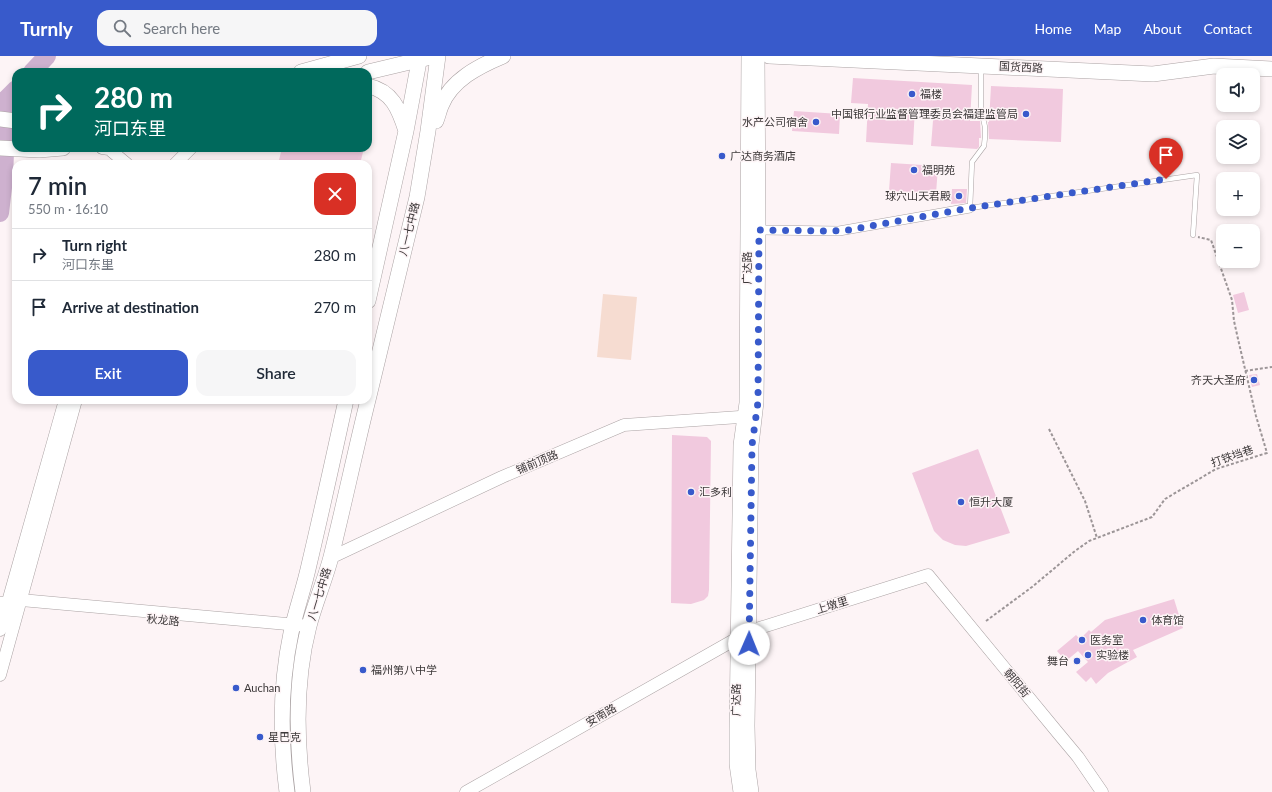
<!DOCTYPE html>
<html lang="en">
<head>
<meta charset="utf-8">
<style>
  body { margin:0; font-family:Lato,"Noto Sans SC",sans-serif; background:#f6f6f7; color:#1f2937; height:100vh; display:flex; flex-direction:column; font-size:15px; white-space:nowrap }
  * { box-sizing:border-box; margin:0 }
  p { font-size:13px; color:#747a83 }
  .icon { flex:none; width:22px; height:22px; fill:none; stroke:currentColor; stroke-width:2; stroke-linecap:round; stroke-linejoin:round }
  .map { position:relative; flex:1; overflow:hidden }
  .sheet { position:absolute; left:12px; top:104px; width:360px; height:244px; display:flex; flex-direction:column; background:#fff; border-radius:12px; box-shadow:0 2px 6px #0003 }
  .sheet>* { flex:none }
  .guide { position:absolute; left:12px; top:12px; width:360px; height:84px; border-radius:12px; box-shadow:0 2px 6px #0003; background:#00695c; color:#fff; overflow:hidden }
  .tools { position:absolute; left:1216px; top:12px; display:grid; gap:8px }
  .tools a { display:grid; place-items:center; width:44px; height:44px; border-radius:8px; background:#fff; box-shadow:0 2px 6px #0003; font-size:20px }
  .pin { position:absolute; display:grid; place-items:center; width:34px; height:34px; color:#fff; margin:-41px -17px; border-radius:50% 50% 50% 0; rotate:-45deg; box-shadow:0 0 4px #0007 }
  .pin .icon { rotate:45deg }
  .me { position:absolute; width:44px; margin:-22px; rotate:1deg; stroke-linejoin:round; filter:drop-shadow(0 0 3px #0008) }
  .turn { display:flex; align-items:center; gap:14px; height:84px; padding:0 16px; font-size:18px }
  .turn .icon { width:52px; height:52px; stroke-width:2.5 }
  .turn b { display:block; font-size:28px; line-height:34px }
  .round { display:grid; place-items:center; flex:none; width:42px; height:42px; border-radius:12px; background:#f6f6f7 }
  .summary { display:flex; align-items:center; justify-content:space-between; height:68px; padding:0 16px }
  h1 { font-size:24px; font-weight:600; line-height:30px }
  .primary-button { display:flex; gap:8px; margin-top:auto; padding:8px 16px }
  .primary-button a { flex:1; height:46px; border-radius:12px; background:#385acb; color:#fff; font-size:16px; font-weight:600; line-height:46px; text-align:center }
  .primary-button a+a { background:#f6f6f7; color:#1f2937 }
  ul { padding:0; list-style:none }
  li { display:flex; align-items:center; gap:12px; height:52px; padding:0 16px; border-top:1px solid #e0e1e3 }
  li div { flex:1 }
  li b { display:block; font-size:15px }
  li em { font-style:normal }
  header { display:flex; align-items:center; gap:24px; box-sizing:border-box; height:56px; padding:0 20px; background:#385acb; color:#fff }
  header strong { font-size:19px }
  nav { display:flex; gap:22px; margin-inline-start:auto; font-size:14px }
  .search { width:280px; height:36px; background:#f6f6f7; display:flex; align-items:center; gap:10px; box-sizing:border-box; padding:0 14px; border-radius:12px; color:#747a83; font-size:15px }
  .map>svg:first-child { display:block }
  .green { fill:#f6dcd1 }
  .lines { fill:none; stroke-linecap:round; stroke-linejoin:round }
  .river { stroke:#ceb1cf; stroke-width:18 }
  .building { fill:#f1c9de }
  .service-casing { stroke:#aba3a4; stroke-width:5.5 }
  .minor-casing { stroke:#aba3a4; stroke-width:10 }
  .tertiary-casing { stroke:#aba3a4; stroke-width:13 }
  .secondary-casing { stroke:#aba3a4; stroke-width:14 }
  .primary-casing { stroke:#aba3a4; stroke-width:16 }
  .path { stroke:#9c9597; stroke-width:2; stroke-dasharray:3 2; stroke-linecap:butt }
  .service { stroke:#fff; stroke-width:4.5 }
  .minor { stroke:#fff; stroke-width:9 }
  .tertiary { stroke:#fff; stroke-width:12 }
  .secondary { stroke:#fff; stroke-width:13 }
  .primary { stroke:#fff; stroke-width:15 }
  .route { stroke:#385acb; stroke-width:7; stroke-dasharray:0 12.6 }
  .poi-dot { fill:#385acb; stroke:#fdf4f6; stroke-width:1.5 }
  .labels { text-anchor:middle; stroke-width:3; stroke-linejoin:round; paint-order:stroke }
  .street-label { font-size:11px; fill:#3c3839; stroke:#fdf4f6 }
  .poi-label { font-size:11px; fill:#3c3839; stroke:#fdf4f6; text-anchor:start }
</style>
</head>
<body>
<header>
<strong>Turnly</strong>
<div class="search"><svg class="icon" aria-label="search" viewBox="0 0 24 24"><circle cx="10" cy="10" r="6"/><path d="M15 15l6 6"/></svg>Search here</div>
<nav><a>Home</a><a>Map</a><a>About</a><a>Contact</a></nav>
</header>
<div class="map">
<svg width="1272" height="736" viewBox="0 0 1272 736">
  <rect width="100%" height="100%" fill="#fdf4f6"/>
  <path class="green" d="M603,238l34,3 -6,63 -34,-3z"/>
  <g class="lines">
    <path class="river" d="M32,16l15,-16
      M0,157l4,-34 3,-81 9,-9"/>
  </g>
  <path class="building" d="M853,22l119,7 -2,36h10l1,16v1h-2v9l-2,2 -46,-3 3,-38 -19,-1 -2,38 -47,-3 2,-38 -17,-1z
    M991,30l72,3 -2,53 -72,-3 -1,-17h1z
    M794,55l46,3 -1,20 -47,-3z
    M282,92h82l-4,16h-82z
    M891,107l47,3 -2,28 -47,-3z
    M952,133h15l-1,14 -15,1z
    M1244,236l5,18 -11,3 -5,-18z
    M1257,318l3,11 -8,2 -3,-12z
    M672,379l35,2 4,4 -2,149 -1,6 -4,4 -13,4 -20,-1z
    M978,393l32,84 -44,13 -11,-1 -12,-5 -9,-9 -22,-58z
    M1174,543l9,29 -50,22 4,7 -29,16 -12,11 -5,-7 -5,5 -10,-10 12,-10 -10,-11 -12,10 -9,-10 19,-16 4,4 9,-9 2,2 14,-12z"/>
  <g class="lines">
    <g class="service-casing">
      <path id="service" d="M981,11v42l4,18v10l-1,9 -12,16 -2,46 227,-33 -4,60"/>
    </g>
    <g class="minor-casing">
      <path id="minor" d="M759,174l80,1 131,-23"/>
    </g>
    <g class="tertiary-casing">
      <path id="tertiary" d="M102,92l7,1 18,15
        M175,108l16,-16
        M330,502l172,-81 122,-52 130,-9
        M0,547l21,-3 288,26
        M0,574l65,-230
        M0,619l76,-275
        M466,736l284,-161 178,-56 130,158 20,24 24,35"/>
    </g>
    <g class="secondary-casing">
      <path id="secondary" d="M740,736l-4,-28v-36l4,-283 6,-42 2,-347
        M752,736l-3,-22 -1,-44 4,-281 5,-43 2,-172 -1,-174"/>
    </g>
    <g class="primary-casing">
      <path id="primary" d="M769,0l384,18 61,-8 58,3
        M301,16l58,-16
        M368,16l59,-14
        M368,30c24,5 31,23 38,45
        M0,63l16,2
        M436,65c2,-5 3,-10 5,-15 10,-26 38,-40 62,-50
        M0,92l39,2 24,-2
        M368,245l38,-170 14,-75
        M368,344l49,-203 11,-66 10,-75
        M287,736c-7,-53 -7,-107 4,-159 5,-23 13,-45 18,-68 13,-55 25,-110 37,-165
        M303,736c-7,-55 -8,-112 6,-166 6,-23 16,-46 22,-69 13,-52 24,-105 37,-157"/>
    </g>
    <path class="path" d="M1245,315l27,-4
      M1049,373l36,72 12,37
      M986,565l46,-34 43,-36 14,-10 63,-24 13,-18 51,-30 51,-16 -11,-37 -18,-77 -4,-18 -2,-21 -21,-60 -13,-3"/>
    <use href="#service" class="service"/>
    <use href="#minor" class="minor"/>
    <use href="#tertiary" class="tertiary"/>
    <use href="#secondary" class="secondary"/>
    <use href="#primary" class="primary"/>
  </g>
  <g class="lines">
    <path class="route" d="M749,588l3,-199 6,-43 1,-172 70,1 19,-1 122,-22 196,-29"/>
  </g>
  <g class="poi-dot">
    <circle cx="912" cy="38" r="4"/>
    <circle cx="1026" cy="58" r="4"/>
    <circle cx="816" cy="66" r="4"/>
    <circle cx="722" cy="100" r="4"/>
    <circle cx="914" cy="114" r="4"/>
    <circle cx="959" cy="140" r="4"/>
    <circle cx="1254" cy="324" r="4"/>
    <circle cx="691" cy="436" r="4"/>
    <circle cx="961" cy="446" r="4"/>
    <circle cx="1143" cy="564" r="4"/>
    <circle cx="1082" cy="584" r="4"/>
    <circle cx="1088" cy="599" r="4"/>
    <circle cx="1077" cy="605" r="4"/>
    <circle cx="363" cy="614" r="4"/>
    <circle cx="236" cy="632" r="4"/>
    <circle cx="260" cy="681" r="4"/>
  </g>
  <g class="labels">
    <g class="street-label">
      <text transform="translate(1021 11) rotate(3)" y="4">国货西路</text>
      <text transform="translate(409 173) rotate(-76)" y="4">八一七中路</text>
      <text transform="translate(747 212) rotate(-90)" y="4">广达路</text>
      <text transform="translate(1232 400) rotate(-19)" y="4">打铁垱巷</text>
      <text transform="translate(537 406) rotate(-23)" y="4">铺前顶路</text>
      <text transform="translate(319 538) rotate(-73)" y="4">八一七中路</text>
      <text transform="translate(832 549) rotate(-17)" y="4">上墩里</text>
      <text transform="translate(163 564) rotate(5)" y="4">秋龙路</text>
      <text transform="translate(1017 627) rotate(50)" y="4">朝阳街</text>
      <text transform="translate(736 644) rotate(-89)" y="4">广达路</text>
      <text transform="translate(601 659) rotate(-30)" y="4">安南路</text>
    </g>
    <g class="poi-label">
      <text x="920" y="42">福楼</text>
      <text x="1018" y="62" text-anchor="end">中国银行业监督管理委员会福建监管局</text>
      <text x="808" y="70" text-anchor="end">水产公司宿舍</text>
      <text x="730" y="104">广达商务酒店</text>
      <text x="922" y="118">福明苑</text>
      <text x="951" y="144" text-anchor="end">球穴山天君殿</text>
      <text x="1246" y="328" text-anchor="end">齐天大圣府</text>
      <text x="699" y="440">汇多利</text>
      <text x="969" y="450">恒升大厦</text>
      <text x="1151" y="568">体育馆</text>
      <text x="1090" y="588">医务室</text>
      <text x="1096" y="603">实验楼</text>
      <text x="1069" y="609" text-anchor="end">舞台</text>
      <text x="371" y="618">福州第八中学</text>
      <text x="244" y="636">Auchan</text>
      <text x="268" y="685">星巴克</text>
    </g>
  </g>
</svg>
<div class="tools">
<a><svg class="icon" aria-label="sound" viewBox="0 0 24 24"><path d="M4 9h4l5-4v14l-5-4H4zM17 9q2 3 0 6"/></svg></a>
<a><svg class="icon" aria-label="layers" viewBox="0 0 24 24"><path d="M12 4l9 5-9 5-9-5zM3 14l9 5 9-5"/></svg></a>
<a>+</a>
<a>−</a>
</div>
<div class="pin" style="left:1166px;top:123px;background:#d93025"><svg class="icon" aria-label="arrive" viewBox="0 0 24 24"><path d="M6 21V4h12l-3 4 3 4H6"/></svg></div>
<svg class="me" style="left:749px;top:588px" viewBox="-20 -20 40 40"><circle r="19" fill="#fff"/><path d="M0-13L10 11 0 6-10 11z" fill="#385acb"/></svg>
<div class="guide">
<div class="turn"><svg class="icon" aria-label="right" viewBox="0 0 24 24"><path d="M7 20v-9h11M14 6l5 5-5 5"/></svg><div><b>280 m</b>河口东里</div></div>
</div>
<section class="sheet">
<div class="summary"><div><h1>7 min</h1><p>550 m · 16:10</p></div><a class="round" style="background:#d93025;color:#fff"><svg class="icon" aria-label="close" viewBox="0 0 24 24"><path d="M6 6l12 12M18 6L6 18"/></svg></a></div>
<ul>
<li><svg class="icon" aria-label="right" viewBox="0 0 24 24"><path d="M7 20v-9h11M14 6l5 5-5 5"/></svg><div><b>Turn right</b><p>河口东里</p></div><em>280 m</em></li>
<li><svg class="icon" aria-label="arrive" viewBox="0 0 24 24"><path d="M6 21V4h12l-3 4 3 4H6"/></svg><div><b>Arrive at destination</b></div><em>270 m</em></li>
</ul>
<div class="primary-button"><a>Exit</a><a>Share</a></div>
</section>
</div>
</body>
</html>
